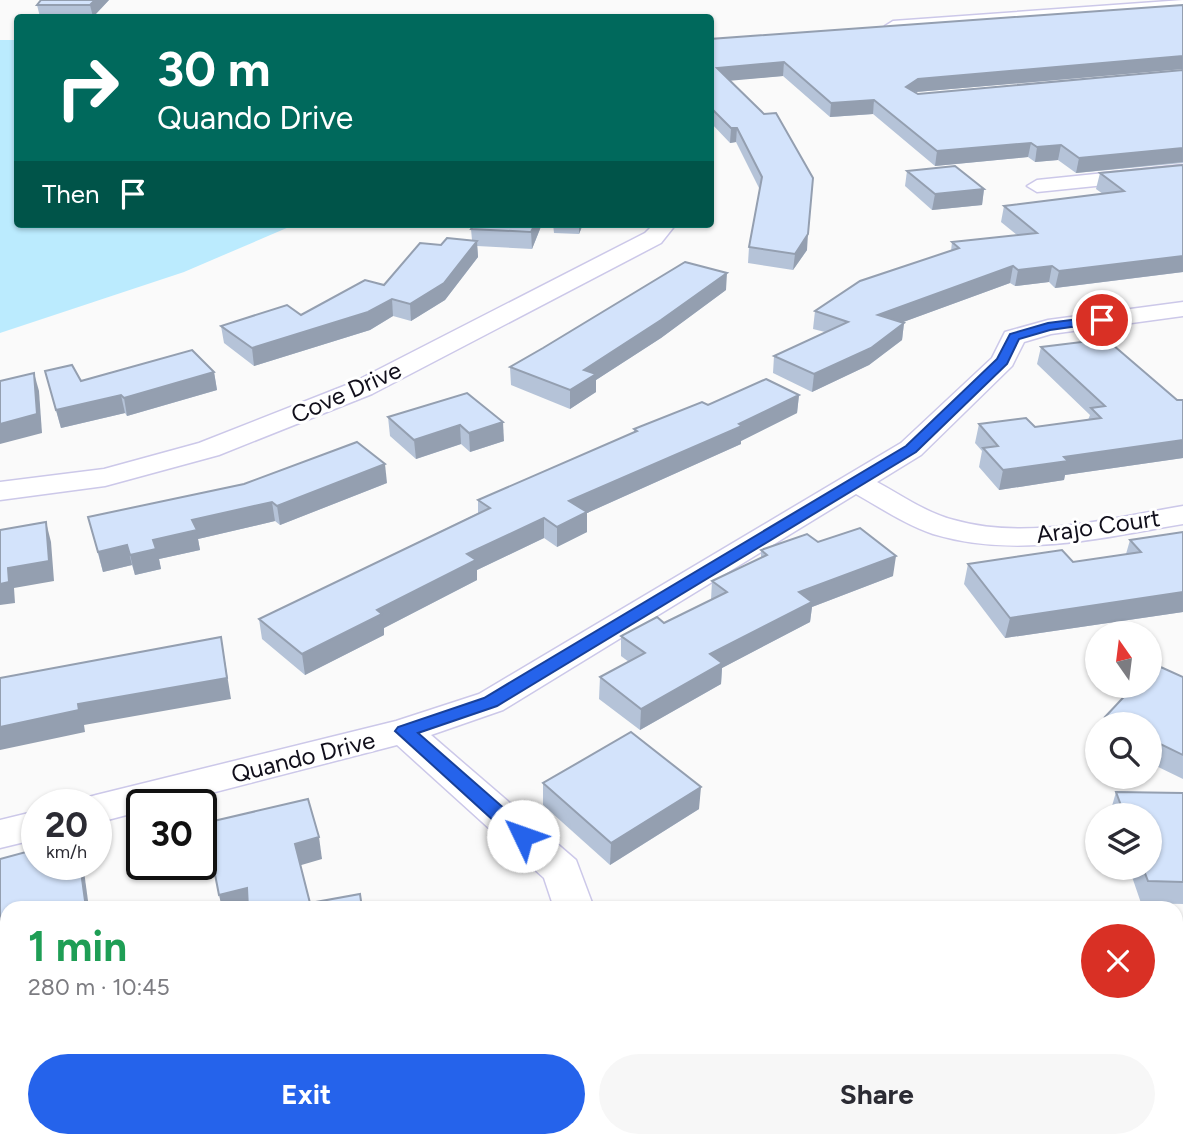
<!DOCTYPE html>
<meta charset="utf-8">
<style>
body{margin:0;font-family:Figtree,sans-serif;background:#f7f7f7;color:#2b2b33;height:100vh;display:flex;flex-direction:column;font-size:26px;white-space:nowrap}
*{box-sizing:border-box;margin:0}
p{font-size:23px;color:#7c7c81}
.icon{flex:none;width:38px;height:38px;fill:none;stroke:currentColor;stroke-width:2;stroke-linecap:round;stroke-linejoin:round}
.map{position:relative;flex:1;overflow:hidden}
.drawer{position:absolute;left:0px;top:901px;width:1183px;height:247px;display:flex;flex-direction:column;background:#fff;border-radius:21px 21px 0 0;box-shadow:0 2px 5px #0004}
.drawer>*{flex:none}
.hud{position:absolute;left:14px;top:14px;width:700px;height:214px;border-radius:7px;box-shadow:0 2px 5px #0004;background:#00695c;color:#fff;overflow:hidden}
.needle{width:46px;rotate:346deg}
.fabs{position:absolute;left:1085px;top:621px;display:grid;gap:14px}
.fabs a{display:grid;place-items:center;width:77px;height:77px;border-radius:50%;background:#fff;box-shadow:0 2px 5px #0004;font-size:35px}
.speed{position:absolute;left:21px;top:789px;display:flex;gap:14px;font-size:35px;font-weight:700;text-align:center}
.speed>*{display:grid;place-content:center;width:91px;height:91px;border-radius:50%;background:#fff;box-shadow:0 2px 5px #0004;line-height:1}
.speed small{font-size:18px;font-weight:400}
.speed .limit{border:4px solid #111;border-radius:10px;background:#fff;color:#111}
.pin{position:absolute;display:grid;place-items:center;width:60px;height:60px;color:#fff;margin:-30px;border:4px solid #fff;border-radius:50%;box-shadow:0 2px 7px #0007}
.me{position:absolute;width:77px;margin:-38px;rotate:312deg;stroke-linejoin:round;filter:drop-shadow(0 0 5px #0008)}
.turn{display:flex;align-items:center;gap:24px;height:147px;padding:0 28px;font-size:32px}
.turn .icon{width:91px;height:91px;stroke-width:2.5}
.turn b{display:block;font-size:49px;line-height:60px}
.then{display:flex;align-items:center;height:66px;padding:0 28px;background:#0003;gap:14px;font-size:26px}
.round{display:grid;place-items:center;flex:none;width:74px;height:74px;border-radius:37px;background:#f7f7f7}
.overview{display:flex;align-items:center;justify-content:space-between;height:119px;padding:0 28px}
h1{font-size:42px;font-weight:700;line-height:52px;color:#1e9e55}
.primary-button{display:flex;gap:14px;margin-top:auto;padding:14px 28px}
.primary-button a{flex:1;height:80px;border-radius:42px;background:#2563eb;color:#fff;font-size:28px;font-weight:700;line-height:80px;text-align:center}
.primary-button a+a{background:#f7f7f7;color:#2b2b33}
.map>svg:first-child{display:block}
</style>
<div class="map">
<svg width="1183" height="1147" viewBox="0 0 1183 1147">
<rect width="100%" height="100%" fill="#fafafa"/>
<path fill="#bbebfe" d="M0,40H17L18,224H296L184,272L0,333Z"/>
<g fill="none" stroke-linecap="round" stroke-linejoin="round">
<g stroke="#ccc8e9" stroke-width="3">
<g id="minor">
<path d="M1183,0V8L893,31L885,26L893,21Z"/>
<path d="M1183,165V177L1037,192L1027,186L1037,180Z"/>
<path d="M654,224H676L661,243L372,394L219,455L105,486L0,500V482L104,469L199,443L354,382L645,233Z"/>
<path d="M1183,302V316L1051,334L1024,342L1012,366L921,455L877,482C901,495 926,513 954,520C1027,541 1110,518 1183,506V524C1100,538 1016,559 933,534C906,525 881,508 856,494L503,710L431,735L576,860L594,908H554L544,878L397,745L165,805H142V811L96,823V805H79L82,799L96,795L396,721L479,694L901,443L992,358L1005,332L1048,320Z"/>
<path d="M37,811V839L0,848V820Z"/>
<path d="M200,1141H266L263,1147H197Z"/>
</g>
</g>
<use href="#minor" fill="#fff" fill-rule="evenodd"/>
</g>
<g fill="#b5c3d8">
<path d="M41,0H109L93,17H40L37,5Z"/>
<path d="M1183,5V69L916,92L918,94L1183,70V163L1076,173L1058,160L1035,162L1028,157L935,166L873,114L830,117L783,76L730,80L807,250L793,270L748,263L749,247L760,190L736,142L730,143L710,122V39Z"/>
<path d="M1183,165V272L1055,288L1049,282L1015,286L1010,283L903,322L904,323L902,340L869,365L812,392L773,373L774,356L825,332L813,329L815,311L951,251L952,242L1017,235L1001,222L1004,206L1103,194L1096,189L1100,173Z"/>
<path d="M907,171L984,189L982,205L932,210L905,186Z"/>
<path d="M542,224L532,249L477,246L478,257L445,300L411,321L393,316L370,330L254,366L224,343L221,326L301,315L384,285L441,245L472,240L471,229Z"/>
<path d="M553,224H583L579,234L554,233Z"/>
<path d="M726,290L661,338L596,380V392L570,409L511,385L510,367Z"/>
<path d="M1041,347L1177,400H1183V458L1065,475L1064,480L999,490L979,467L982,451L975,443L979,424L1035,427L1088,420L1090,415L1037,364Z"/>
<path d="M45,371L81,381L214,372L217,390L127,416L125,413L61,428Z"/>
<path d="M467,393L504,441L470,452L461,444L416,459L390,436L388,417Z"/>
<path d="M799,395L797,413L741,441V444L587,513V532L557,547L544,538L477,570V580L384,628V635L305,675L262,639L259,619L478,513V500L634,433V429L708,405Z"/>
<path d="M387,483L280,525L275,521L198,539L200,550L159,559L161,569L135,575L132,565L103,572L88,517Z"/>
<path d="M1183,532V612L1005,638L964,584L968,564L1073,562L1126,554L1130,540Z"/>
<path d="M818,542L893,576L812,607L810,622L722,668L721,684L640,730L599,699L600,677L629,662L621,656V636L664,623L711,600L712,581L761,558V550Z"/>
<path d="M1183,677V779L1150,763V724H1103L1105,717Z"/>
<path d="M543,783L699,809L610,865L543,805Z"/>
<path d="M1116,792L1183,793V904L1141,903L1129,868H1150V816H1111L1110,813Z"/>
<rect x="1176" y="932" width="7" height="129"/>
<path d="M1153,1141H1176L1183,1147H1156Z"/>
</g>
<g fill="#949fb0">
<path d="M95,0H109L93,17L90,5Z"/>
<path d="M1183,56V69L916,92L906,87L918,79Z"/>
<path d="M784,62L783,76L716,82L717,68Z"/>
<path d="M874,100L873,114L830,117L831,103Z"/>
<path d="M731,128H737L736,142L730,143Z"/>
<path d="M1031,143L1028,157L935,166L937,151Z"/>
<path d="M1061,145L1058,160L1035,162L1037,147Z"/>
<path d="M1183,148V162L1076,173L1079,158Z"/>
<path d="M984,189L982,205L932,210L935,194Z"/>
<path d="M535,224H542L532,249L531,232Z"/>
<path d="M579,224H583L579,234Z"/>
<path d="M808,234L807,250L793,270L795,254Z"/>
<path d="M477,241L478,257L445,300L411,321L410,304Z"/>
<path d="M1183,256V272L1055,288L1059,271Z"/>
<path d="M1013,266L1010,283L876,332L878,315Z"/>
<path d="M1052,266L1049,282L1015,286L1018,270Z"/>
<path d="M727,273L726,290L661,338L596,380V392L570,409V390L584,370Z"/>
<path d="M392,299L393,316L370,330L254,366L252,348Z"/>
<path d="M904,323L902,340L869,365L812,392L814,374Z"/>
<path d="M214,372L217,390L127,416L124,398Z"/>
<path d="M34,373L39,391L42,433L0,444V424Z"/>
<path d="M121,395L125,413L61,428L56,410Z"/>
<path d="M799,395L797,413L741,441V444L587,513V532L557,547V527L569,501L739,424Z"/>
<path d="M503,422L504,441L470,452L469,433Z"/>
<path d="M460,425L461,444L416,459L414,440Z"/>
<path d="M1183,440V458L1065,475L1064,480L999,490L1003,470L1064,457Z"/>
<path d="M385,464L387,483L280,525L277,506Z"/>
<path d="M272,502L275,521L198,539L200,550L159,559L161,569L135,575L130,555L153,540L192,520Z"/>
<path d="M544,518V538L477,570V580L384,628V635L305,675L302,654L467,554Z"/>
<path d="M46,522L51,542L54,581L14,588L15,603L0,605V584L8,568Z"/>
<path d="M127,545L132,565L103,572L98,552Z"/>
<path d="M896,556L893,576L812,607L810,622L722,668L721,684L640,730L641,709L710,654L799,592Z"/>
<path d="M1183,592V612L1005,638L1010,618Z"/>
<path d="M221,637L231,699L84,725L85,732L0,750V727L78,704Z"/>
<path d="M701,787L699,809L610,865L611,843Z"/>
<path d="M319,837L322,859L298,866L295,844Z"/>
<path d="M80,864H83L89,908H86Z"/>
<path d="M247,888L251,908H222L219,895Z"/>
<path d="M7,1072V1096L0,1098V1074Z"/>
</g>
<g fill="#d3e3fb" stroke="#949fb0" stroke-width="2">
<path d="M41,0H95L90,5H37Z"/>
<path d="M1183,5V56L918,79L906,87L918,94L1183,70V148L1079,158L1061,145L1037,147L1031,143L937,151L874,100L831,103L784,62L717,68L764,114L776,113L813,178L808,234L795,254L749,247L762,177L737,128H731L710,107V39Z"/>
<path d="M1183,165V256L1059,271L1052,266L1018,270L1013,266L878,315L904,323L871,348L814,374L774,356L848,322L815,311L860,281L959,248L952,242L1037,233L1004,206L1124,191L1100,173Z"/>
<path d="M955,166L984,189L935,194L907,171Z"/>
<path d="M474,224H535L531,232L471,229Z"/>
<path d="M447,238L477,241L444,283L410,304L392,299L368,312L252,348L221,326L287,305L301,315L365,280L384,285L420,243L441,245Z"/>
<path d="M685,262L727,273L661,320L584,370L596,374L570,390L510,367L543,348Z"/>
<path d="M1106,339L1177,400H1183V440L1064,457L1068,461L1003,470L983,448L998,446L979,424L1026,418L1035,427L1101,418L1091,408L1105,406L1041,347Z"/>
<path d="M192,350L214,372L124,398L121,395L56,410L45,371L72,365L81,381Z"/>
<path d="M34,373L37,414L0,424V381Z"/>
<path d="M766,379L799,395L739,424L742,426L569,501L587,512L557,527L544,518L467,554L476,560L377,610L382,614L302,654L259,619L490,508L478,500L637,431L634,429L702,402L708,405Z"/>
<path d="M467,393L503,422L469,433L460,425L414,440L388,417Z"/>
<path d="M357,442L385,464L277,506L272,502L192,520L197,530L153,540L156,549L130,555L127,545L98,552L88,517L244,484Z"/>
<path d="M46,522L49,561L8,568L9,582L0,584V530Z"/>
<path d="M860,528L896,556L799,592L812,602L710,654L722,663L641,709L600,677L645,653L621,636L657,617L664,623L727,592L712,581L767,555L761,550L807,534L818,542Z"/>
<path d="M1183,532V592L1010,618L968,564L1062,550L1073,562L1141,552L1130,540Z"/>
<path d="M221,637L227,678L78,704L79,710L0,727V678Z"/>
<path d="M1154,664L1183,677V755L1150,739V724H1120L1105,717L1134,686H1150V669Z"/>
<path d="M631,732L701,787L611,843L543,783Z"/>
<path d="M1116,792L1183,793V882L1148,881L1143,868H1150V816H1125Z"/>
<path d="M308,799L319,837L295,844L310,903L360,894L362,908H248L247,888L219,895L205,823Z"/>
<path d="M37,849V864H80L86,908H7V1072L0,1074V973L2,956H0V859Z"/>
<path d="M1176,932H1183V1039H1177L1176,1037Z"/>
<path d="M1183,1088V1147H1179L1175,1141H1176V1090Z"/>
<path d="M533,1141H663L669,1147H525Z"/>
</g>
<path fill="#2563eb" stroke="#184099" stroke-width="2" d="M1102,316L1108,320L1106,322L1050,330L1019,339L1007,364L916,452L497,706L418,733L530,831L533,836L530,841H516L395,731L398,727L484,698L906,446L997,359L1010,334L1048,323Z"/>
<g text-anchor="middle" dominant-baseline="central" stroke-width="6" stroke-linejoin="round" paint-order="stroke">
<g font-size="24" fill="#110f1b" stroke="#fff">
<text transform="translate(346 392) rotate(-24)">Cove Drive</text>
<text transform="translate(1098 526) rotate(-8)">Arajo Court</text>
<text transform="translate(303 757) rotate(-14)">Quando Drive</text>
</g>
</g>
</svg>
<div class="fabs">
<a><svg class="needle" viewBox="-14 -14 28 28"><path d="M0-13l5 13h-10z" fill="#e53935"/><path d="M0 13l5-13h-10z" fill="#7c7c81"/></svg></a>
<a><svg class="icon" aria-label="search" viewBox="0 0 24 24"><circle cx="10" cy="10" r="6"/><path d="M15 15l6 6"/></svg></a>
<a><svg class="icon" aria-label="layers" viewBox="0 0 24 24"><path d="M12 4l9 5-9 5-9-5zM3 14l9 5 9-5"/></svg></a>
</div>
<div class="speed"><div>20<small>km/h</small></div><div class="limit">30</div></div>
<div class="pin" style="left:1102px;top:320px;background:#d93025"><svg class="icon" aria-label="arrive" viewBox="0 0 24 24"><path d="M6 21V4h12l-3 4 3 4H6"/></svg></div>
<svg class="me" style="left:523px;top:836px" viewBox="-20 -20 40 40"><circle r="19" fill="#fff"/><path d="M0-13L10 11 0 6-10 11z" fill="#2563eb"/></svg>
<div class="hud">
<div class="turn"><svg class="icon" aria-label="right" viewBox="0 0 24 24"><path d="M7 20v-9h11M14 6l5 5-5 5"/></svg><div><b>30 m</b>Quando Drive</div></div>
<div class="then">Then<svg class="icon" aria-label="arrive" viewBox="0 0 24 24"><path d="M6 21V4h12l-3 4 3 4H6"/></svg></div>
</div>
<section class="drawer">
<div class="overview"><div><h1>1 min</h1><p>280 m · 10:45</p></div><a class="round" style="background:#d93025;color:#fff"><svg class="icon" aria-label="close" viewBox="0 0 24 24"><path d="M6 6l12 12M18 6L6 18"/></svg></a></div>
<div class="primary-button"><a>Exit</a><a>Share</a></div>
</section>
</div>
